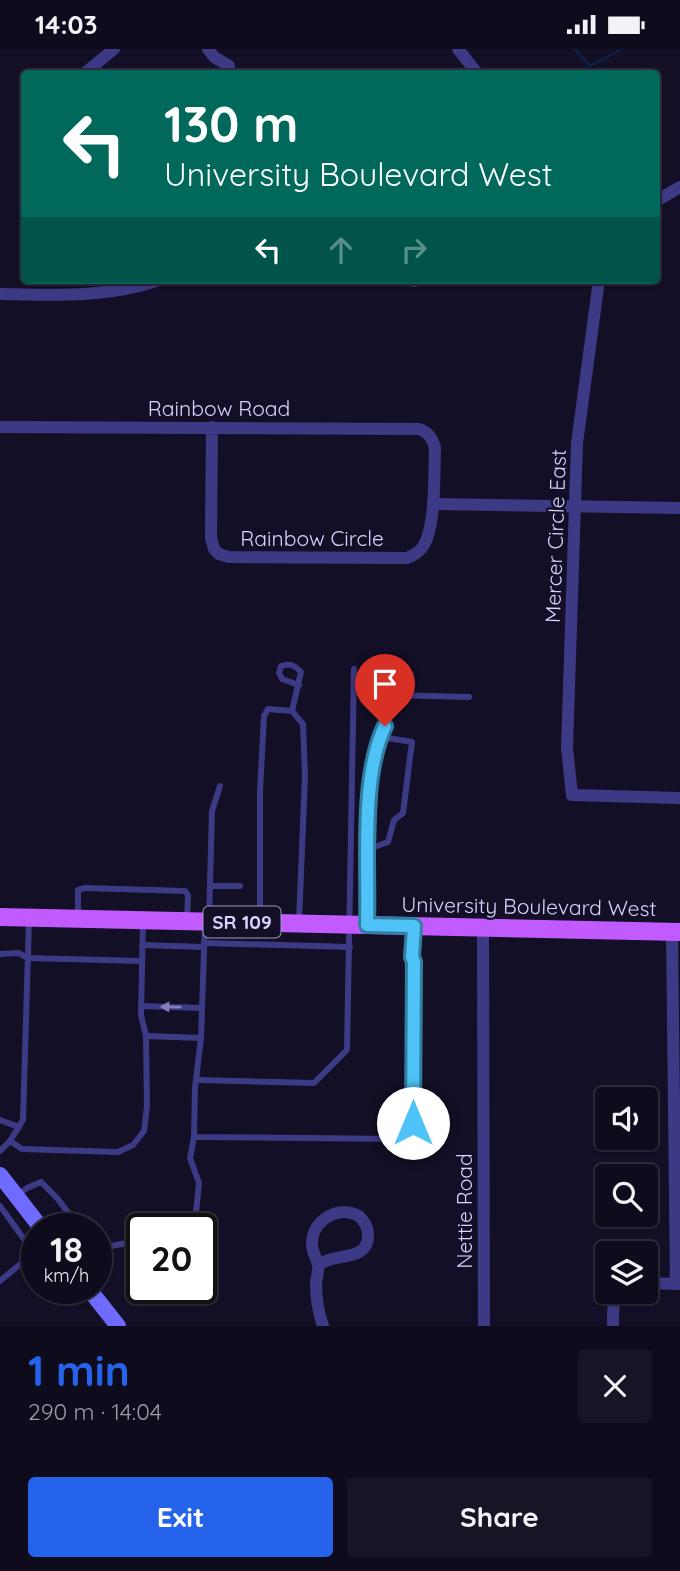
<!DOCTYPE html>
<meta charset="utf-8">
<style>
body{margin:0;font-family:Quicksand,sans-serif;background:#171425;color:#f1f3f6;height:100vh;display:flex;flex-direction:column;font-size:26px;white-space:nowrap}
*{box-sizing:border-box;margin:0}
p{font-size:23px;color:#9b9ba3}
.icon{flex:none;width:38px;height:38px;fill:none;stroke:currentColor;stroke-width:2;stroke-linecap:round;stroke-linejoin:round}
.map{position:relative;height:1277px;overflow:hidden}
.panel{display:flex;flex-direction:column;background:#0e0b1c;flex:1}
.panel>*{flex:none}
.hud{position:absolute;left:21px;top:21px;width:639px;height:214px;border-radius:7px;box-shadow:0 2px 5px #0004,0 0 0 2px #2e2b3b;background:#00695c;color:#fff;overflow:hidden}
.tools{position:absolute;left:595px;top:1038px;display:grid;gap:14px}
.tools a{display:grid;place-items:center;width:63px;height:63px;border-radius:7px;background:#0e0b1c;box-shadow:0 2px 5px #0004,0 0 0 2px #2e2b3b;font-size:35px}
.speed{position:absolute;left:21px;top:1164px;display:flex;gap:14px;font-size:35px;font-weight:700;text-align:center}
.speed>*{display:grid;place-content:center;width:91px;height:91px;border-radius:50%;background:#0e0b1c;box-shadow:0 2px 5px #0004,0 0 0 2px #2e2b3b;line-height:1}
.speed small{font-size:18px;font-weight:400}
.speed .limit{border:4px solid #111;border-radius:10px;background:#fff;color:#111}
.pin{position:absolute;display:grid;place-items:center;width:60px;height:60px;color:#fff;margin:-72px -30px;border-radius:50% 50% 50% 0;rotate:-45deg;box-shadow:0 0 7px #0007}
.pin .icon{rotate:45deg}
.me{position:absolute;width:77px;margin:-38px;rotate:0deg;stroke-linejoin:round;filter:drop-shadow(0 0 5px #0008)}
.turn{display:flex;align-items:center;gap:24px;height:147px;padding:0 28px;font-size:32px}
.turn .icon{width:91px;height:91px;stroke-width:2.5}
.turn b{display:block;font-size:49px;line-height:60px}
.lanes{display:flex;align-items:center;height:66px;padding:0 28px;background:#0003;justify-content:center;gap:35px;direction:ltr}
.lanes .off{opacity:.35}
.round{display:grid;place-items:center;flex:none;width:74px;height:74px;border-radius:7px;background:#171425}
.overview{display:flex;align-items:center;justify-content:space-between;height:119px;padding:0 28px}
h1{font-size:42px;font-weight:700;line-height:52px;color:#2563eb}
.cta{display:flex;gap:14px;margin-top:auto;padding:14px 28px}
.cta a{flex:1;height:80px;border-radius:7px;background:#2563eb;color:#fff;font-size:28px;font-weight:700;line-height:80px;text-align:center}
.cta a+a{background:#171425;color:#f1f3f6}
.status{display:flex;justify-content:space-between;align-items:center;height:49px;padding:0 35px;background:#0e0b1c;direction:ltr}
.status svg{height:19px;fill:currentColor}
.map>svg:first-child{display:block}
</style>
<div class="status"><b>14:03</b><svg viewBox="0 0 49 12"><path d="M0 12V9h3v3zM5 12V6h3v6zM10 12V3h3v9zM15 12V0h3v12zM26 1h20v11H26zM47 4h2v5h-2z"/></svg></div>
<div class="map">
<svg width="680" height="1277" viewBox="0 0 680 1277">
<rect width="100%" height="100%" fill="#130f26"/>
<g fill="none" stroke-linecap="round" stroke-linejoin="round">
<path stroke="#0c2248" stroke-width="2.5" d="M575,0L590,17L622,0"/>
<g stroke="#3d3a85" stroke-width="6">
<path d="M388,664L390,646L469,648"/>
<path d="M369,800L388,793L394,771L403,764L412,693L382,688"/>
<path d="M210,837H240"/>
<path d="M78,869V841L85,839L185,842L188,846L187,870"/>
<path d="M260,870V742L264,667L268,660L292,662"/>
<path d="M209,871L212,762L220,737"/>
<path d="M299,872L305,727L303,675L292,662L301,623C294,616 290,614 281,617L279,624L282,630L299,636"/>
<path d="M205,874L201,989L195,1039L194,1088L402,1090L411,1083L413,1074V881"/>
<path d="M204,894L350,898"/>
<path d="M142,896L204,898"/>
<path d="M0,905L19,904L27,909L142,912"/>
<path d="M141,957L202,959"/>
<path d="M146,987L201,989"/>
<path d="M198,1031L314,1034L347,1001L354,620"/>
<path d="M0,1071L19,1078"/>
<path d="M10,1092L22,1100L118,1103L133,1096L144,1082L147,1057L146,987L141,966L143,872"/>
<path d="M0,1102L10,1092L23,1071L29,871"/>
<path d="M18,1146L27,1139L41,1133L57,1149L81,1180"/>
<path d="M0,1157L34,1204"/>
<path d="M177,1180L195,1173L199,1134L190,1109L194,1088"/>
<path d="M96,1200L142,1191"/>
<path d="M0,1232L35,1203"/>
</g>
<g stroke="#3d3a85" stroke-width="12">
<path d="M208,0L214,8L229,17"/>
<path d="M458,0L477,24"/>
<path d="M85,24L114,0"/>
<path d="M656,152L680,138"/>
<path d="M410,231L414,232"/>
<path d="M599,231L577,394L567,699L572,746L680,749"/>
<path d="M0,245C54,246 107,249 159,231"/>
<path d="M0,378L419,380C428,383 433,390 435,399C434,424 436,474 424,496C420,503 414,506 407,509L229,508L219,505L214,500L211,489L212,378"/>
<path d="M433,455L680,459"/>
<path d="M367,876L373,719L388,664"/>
<path d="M483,879L484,1277"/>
<path d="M672,883L676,1235"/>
<path d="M318,1217C331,1203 368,1214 368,1187C368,1178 365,1173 359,1167C338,1156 312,1171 312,1195C312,1204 317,1209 318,1216C319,1221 317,1228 316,1233C316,1248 318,1263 323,1277"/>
<path d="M646,1234L680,1235"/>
<path d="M613,1277C613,1264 612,1253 620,1242"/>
</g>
<g stroke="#6f6bff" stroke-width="16">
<path d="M0,1126L42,1180"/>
<path d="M88,1239L118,1277"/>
</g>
<path stroke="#c25bff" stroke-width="18" d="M0,868L680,883"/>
</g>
<defs><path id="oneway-solid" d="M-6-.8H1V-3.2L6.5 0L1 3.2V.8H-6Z" transform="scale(1.75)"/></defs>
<use fill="#837fbc" href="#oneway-solid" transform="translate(171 958) rotate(-179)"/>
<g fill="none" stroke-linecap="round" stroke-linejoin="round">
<g stroke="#337fa1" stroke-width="18">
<path id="route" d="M385,677C360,729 369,818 367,876L414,877L412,908L414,913L413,1074"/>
</g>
<use href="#route" stroke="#4fc3f7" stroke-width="12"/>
</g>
<g text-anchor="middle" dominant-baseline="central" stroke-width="5" stroke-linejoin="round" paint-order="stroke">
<rect fill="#130f26" stroke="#9e99be" stroke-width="2" x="203.5" y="857.5" width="77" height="31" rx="5"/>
<g font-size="19" font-weight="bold" fill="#d9d4ff">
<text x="242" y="873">SR 109</text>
</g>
<g font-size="21" fill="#d9d4ff" stroke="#130f26">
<text x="219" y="359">Rainbow Road</text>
<text transform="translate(555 487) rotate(-88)">Mercer Circle East</text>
<text x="312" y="489">Rainbow Circle</text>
<text transform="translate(529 857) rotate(1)">University Boulevard West</text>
<text transform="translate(464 1162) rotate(-90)">Nettie Road</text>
</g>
</g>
</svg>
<div class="tools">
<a><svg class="icon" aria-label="sound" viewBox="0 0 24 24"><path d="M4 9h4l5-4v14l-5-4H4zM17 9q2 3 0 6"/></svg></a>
<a><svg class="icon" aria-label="search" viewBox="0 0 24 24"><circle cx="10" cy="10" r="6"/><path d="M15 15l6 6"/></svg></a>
<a><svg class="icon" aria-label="layers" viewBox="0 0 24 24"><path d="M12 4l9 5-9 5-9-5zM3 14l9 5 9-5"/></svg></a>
</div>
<div class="speed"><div>18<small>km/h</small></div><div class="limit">20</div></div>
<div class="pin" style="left:385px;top:677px;background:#d93025"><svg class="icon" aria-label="arrive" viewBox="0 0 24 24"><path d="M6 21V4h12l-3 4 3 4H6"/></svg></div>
<svg class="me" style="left:413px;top:1074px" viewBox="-20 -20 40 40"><circle r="19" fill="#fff"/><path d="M0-13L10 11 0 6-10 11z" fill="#4fc3f7"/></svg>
<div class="hud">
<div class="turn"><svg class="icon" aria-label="left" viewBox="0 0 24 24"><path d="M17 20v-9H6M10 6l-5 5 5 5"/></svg><div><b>130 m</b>University Boulevard West</div></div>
<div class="lanes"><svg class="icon" aria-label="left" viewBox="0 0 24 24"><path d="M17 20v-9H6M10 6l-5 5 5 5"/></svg><svg class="icon off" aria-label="ahead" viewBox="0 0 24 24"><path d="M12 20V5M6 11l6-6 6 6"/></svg><svg class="icon off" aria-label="right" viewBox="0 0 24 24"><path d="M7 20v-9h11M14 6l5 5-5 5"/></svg></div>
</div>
</div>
<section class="panel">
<div class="overview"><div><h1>1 min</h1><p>290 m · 14:04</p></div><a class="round"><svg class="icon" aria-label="close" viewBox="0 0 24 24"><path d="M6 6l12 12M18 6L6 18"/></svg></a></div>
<div class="cta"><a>Exit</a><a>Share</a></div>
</section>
